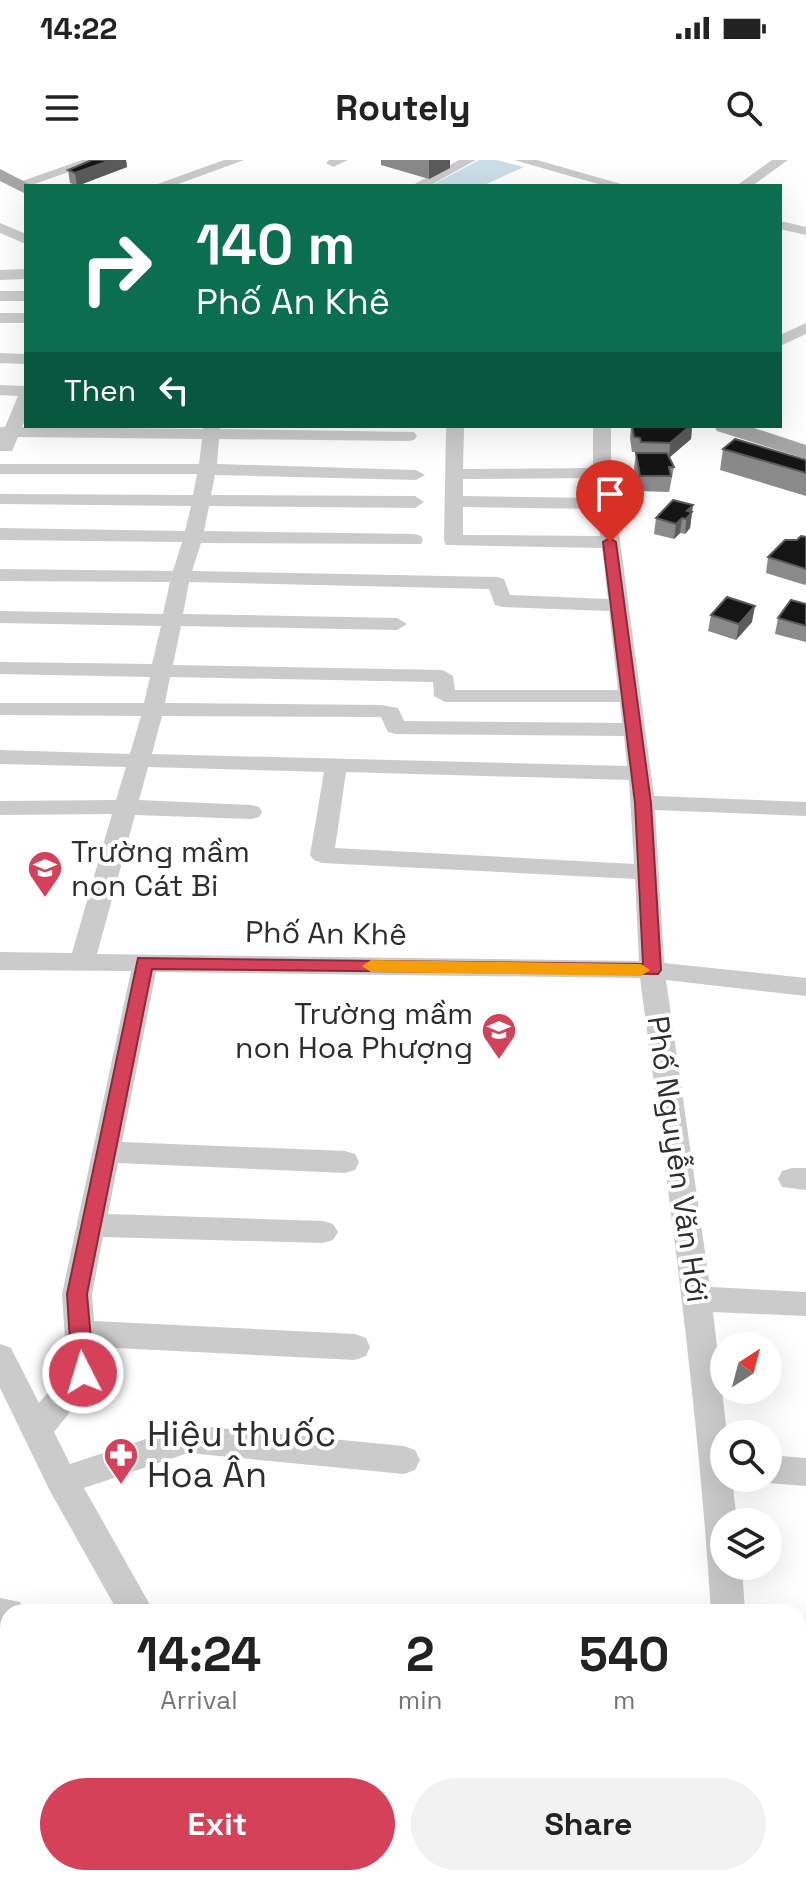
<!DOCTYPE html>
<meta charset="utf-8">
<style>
body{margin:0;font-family:"Space Grotesk",sans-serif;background:#f2f2f2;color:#222;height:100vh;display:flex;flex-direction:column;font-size:30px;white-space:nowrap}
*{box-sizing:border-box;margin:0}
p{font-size:26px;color:#767676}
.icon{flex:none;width:44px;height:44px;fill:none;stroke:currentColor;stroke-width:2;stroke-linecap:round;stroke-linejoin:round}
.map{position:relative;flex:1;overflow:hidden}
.details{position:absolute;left:0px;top:1444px;width:806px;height:282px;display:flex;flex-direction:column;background:#fff;border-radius:24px 24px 0 0;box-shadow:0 8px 32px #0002}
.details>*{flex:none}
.hud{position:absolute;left:24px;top:24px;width:758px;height:244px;border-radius:0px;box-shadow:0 8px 32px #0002;background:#0b6e4f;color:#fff;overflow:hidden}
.needle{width:52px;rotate:36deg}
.controls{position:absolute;left:710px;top:1172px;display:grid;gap:16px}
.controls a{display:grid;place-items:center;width:72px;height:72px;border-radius:50%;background:#fff;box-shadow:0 8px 32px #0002;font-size:40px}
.pin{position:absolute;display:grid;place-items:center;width:68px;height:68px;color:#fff;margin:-82px -34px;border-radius:50% 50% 50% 0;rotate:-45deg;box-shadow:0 0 8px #0007}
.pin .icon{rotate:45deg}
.me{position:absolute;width:88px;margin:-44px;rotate:355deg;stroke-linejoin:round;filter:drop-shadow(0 0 6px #0008)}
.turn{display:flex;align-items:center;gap:28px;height:168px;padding:0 40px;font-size:36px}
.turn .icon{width:104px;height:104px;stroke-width:2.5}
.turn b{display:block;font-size:56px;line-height:68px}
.then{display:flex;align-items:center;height:76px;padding:0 40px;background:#0003;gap:16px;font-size:30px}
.eta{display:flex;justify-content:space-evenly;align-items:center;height:136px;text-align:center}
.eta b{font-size:48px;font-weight:700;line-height:56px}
.button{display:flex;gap:16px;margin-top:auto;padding:16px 40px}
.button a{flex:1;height:92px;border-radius:48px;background:#d44159;color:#fff;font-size:32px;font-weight:700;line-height:92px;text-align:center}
.button a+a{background:#f2f2f2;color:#222}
.status{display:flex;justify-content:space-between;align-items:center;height:56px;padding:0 40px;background:#fff;direction:ltr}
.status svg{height:22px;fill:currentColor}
header{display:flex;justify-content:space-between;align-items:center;height:104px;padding:0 40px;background:#fff;font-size:36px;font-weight:700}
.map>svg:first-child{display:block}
</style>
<div class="status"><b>14:22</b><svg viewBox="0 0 49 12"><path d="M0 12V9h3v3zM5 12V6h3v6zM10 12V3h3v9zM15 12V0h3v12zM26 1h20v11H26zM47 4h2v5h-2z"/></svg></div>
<header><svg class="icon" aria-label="menu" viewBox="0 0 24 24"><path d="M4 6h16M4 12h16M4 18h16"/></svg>Routely<svg class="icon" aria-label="search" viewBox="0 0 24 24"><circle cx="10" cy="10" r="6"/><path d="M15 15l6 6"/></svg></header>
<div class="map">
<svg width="806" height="1725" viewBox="0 0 806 1725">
<rect width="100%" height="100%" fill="#fff"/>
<path fill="#cbdfe8" d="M479,0H496L524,7L482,26H430Z"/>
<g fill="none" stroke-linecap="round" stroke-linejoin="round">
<g fill="#cbcbcb" fill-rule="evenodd">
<path d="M82,0H103L23,28L11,25Z"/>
<path d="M224,0H244L173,26H152Z"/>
<path d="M329,0H348L333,7L326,3Z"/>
<path d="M459,0H476L429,26H411Z"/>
<path d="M514,0H537L628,26H605Z"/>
<path d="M772,0H788L752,26H736Z"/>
<path d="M780,61L806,67V75L780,69Z"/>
<path d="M0,63L26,74V84L0,73Z"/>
<path d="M26,109V119L0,120V110Z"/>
<rect x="0" y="131" width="26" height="10"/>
<rect x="0" y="153" width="26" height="10"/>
<path d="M806,163V174L780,186V175Z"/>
<path d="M0,193L26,194V204L0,203Z"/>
<path d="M0,225L26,226V258L22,267L203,269V266H221L220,269L414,272L417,276L414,280L408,281L219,279L217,304L416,310L425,315L416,320L215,315L211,335L415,336L424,342L415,348L209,346L204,371L414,374L421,376L423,380L421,384L201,383L192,411L497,417L504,419L510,435L608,439L602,388L446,385L444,381L446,269L448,266H462L464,269L463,309L593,308V266H611V313L654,636L806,642V656L655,650L664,803L806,818V836L666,820L710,1127L806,1132V1156L713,1152L727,1274H724V1318H732L737,1362H724V1406H742L745,1452H711C698,1241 668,1029 640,818L156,812L122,982L345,991L355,994L359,1002L355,1010L345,1013L118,1003L108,1054L323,1061L333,1064L338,1072L333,1080L323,1083L103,1077L92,1134L94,1161L355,1174L366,1178L370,1187L366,1196L355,1200L96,1187L99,1213L94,1222L54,1272L70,1304L188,1265L404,1286L415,1290L420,1300L415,1310L404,1314L188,1293L84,1328L154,1452H118L50,1331L0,1228V1184L11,1188L39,1243L67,1210L62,1134L131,811L0,810V792L72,793L112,654L0,655V641L116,640L126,607L0,604V590L130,594L141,556L0,555V543H144L150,517L0,514V502L152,504L161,466L0,463V451L163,454L170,422L0,421V409L173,411L182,382L0,380V368L185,371L191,346L0,344V334L193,335L197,314H0V304H199L202,279L18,277L12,291H0V267H5L18,236L0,235ZM594,318L596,338L463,336V319ZM463,347L597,349L600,376L463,375ZM189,422L489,429L495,445L502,447L609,451L618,530H455L453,516L443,510L173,505L181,466L397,470L407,464L397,458L183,454ZM170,517L433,522L434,536L445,542H620L622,563L404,561L398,548L381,545L165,543ZM162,556L381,557L388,572L396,574L624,576L627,606L152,594ZM148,607L324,612L310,695L314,700L322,703L635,719L639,801L97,794L135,655L251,659L259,657L262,652L259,647L251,645L139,640ZM346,612L629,620L634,704L335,688Z"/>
<path d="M792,1008H806V1030L782,1027L778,1019L782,1011Z"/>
<path d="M768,1295L806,1298V1326L768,1323L756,1319L768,1318Z"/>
<path d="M0,1438L20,1442L24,1452H8V1470H0Z"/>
<rect x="0" y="1570" width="8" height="36"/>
<path d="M243,1718H282L285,1725H246Z"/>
<path d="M426,1718H464L462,1725H424Z"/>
<rect x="731" y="1718" width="38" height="7"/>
</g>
<g fill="#a6a6a6" fill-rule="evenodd">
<path d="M0,9L33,26H26V34L0,21Z"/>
<path d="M714,266H748L806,285V299L717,271Z"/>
</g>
</g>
<g fill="#8a8a8a">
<path d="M92,0H126L127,7L77,26L70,23L68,10Z"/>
<path d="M381,0H450V8L429,19L381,5Z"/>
<path d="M631,266H692L691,279L669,297L674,307L669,332L638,331L634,308L636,293L639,292H632L630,278Z"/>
<path d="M723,289L806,300V336L720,310Z"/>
<path d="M692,352L690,368L685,374L680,373L674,379L654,374L656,358Z"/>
<path d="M806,377V423L805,425L766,413L768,397L797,380Z"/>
<path d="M806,444V482L775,474L778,458Z"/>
<path d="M711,455L752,462L736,480L708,471Z"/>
</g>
<g fill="#5b5b5b">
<path d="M111,0H126L127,7L77,26L75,13Z"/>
<path d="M429,0H450V8L429,19Z"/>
<path d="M690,266H692L691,279L669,298L670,283Z"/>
<path d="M693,345L690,368L685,374L687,351Z"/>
<path d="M682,358L680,373L674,379L676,364Z"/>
<path d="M755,446L752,462L736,480L739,464Z"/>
</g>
<g fill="#151515" stroke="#5b5b5b" stroke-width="2">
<path d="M92,0H111L75,13L68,10Z"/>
<path d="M632,266H690L670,283L641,282L640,278L634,277Z"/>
<path d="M735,279L806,300V313L723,289Z"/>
<path d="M636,293H667L674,307H669L671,316H640Z"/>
<path d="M673,340L693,345L687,351L692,352L686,359L682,358L676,364L656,358Z"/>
<path d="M801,376L806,377V409L768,397L785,380H797Z"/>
<path d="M727,437L755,446L739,464L711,455Z"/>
<path d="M791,440L806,444V466L778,458Z"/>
</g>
<path fill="#d44159" stroke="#8a2a3a" stroke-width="2" d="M610,378L616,382L651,643L661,810L658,814L152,809L87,1134L94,1213L91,1219L83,1222L75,1219L72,1213L67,1134L138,798L643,804L635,643L603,382Z"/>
<path fill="#f59e0b" d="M371,800L641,804L650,810L641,816L371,812L362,806Z"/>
<defs>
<g id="school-pin" transform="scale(1.8)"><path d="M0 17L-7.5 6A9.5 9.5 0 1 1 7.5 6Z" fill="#d44159" stroke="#fff"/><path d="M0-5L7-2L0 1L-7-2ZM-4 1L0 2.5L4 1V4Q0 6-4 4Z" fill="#fff"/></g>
<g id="pharmacy-pin" transform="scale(1.8)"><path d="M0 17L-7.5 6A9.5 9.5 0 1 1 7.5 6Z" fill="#d44159" stroke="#fff"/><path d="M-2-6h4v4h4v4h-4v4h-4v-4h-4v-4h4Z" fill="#fff"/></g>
</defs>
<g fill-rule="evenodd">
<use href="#school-pin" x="45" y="708"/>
<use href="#school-pin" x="499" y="870"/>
<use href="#pharmacy-pin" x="121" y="1295"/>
</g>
<g text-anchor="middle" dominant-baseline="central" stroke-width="8" stroke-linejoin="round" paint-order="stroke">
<g font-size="30" fill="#2e2e2e" stroke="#fff" text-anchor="start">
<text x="71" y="691">Trường mầm<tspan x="71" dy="34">non Cát Bi</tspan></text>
<text x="473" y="853" text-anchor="end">Trường mầm<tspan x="473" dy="34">non Hoa Phượng</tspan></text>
</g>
<g font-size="30" fill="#2e2e2e" stroke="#fff">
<text transform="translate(326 773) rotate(1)">Phố An Khê</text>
<text transform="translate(678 999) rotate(82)">Phố Nguyễn Văn Hới</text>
</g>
<g font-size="36" fill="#2e2e2e" stroke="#fff" text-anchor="start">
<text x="147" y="1274">Hiệu thuốc<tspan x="147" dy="41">Hoa Ân</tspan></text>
</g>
</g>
</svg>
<div class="controls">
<a><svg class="needle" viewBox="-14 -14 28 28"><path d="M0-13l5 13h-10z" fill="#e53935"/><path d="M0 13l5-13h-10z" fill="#767676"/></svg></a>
<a><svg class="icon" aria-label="search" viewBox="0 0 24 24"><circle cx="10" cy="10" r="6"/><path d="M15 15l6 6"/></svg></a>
<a><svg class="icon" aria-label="layers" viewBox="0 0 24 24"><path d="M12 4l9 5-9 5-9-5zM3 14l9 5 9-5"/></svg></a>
</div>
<div class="pin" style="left:610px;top:382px;background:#d93025"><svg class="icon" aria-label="arrive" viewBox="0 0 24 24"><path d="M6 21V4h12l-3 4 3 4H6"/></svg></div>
<svg class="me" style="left:83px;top:1213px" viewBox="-20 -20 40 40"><circle r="17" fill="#d44159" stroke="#fff" stroke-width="3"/><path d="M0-11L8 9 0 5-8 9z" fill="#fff"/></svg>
<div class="hud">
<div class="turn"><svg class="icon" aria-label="right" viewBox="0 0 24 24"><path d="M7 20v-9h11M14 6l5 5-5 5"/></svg><div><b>140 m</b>Phố An Khê</div></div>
<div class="then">Then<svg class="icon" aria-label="left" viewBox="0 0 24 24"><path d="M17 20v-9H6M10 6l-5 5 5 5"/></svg></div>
</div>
<section class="details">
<div class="eta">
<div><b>14:24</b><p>Arrival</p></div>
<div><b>2</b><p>min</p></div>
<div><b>540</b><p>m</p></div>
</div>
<div class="button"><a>Exit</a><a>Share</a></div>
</section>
</div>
